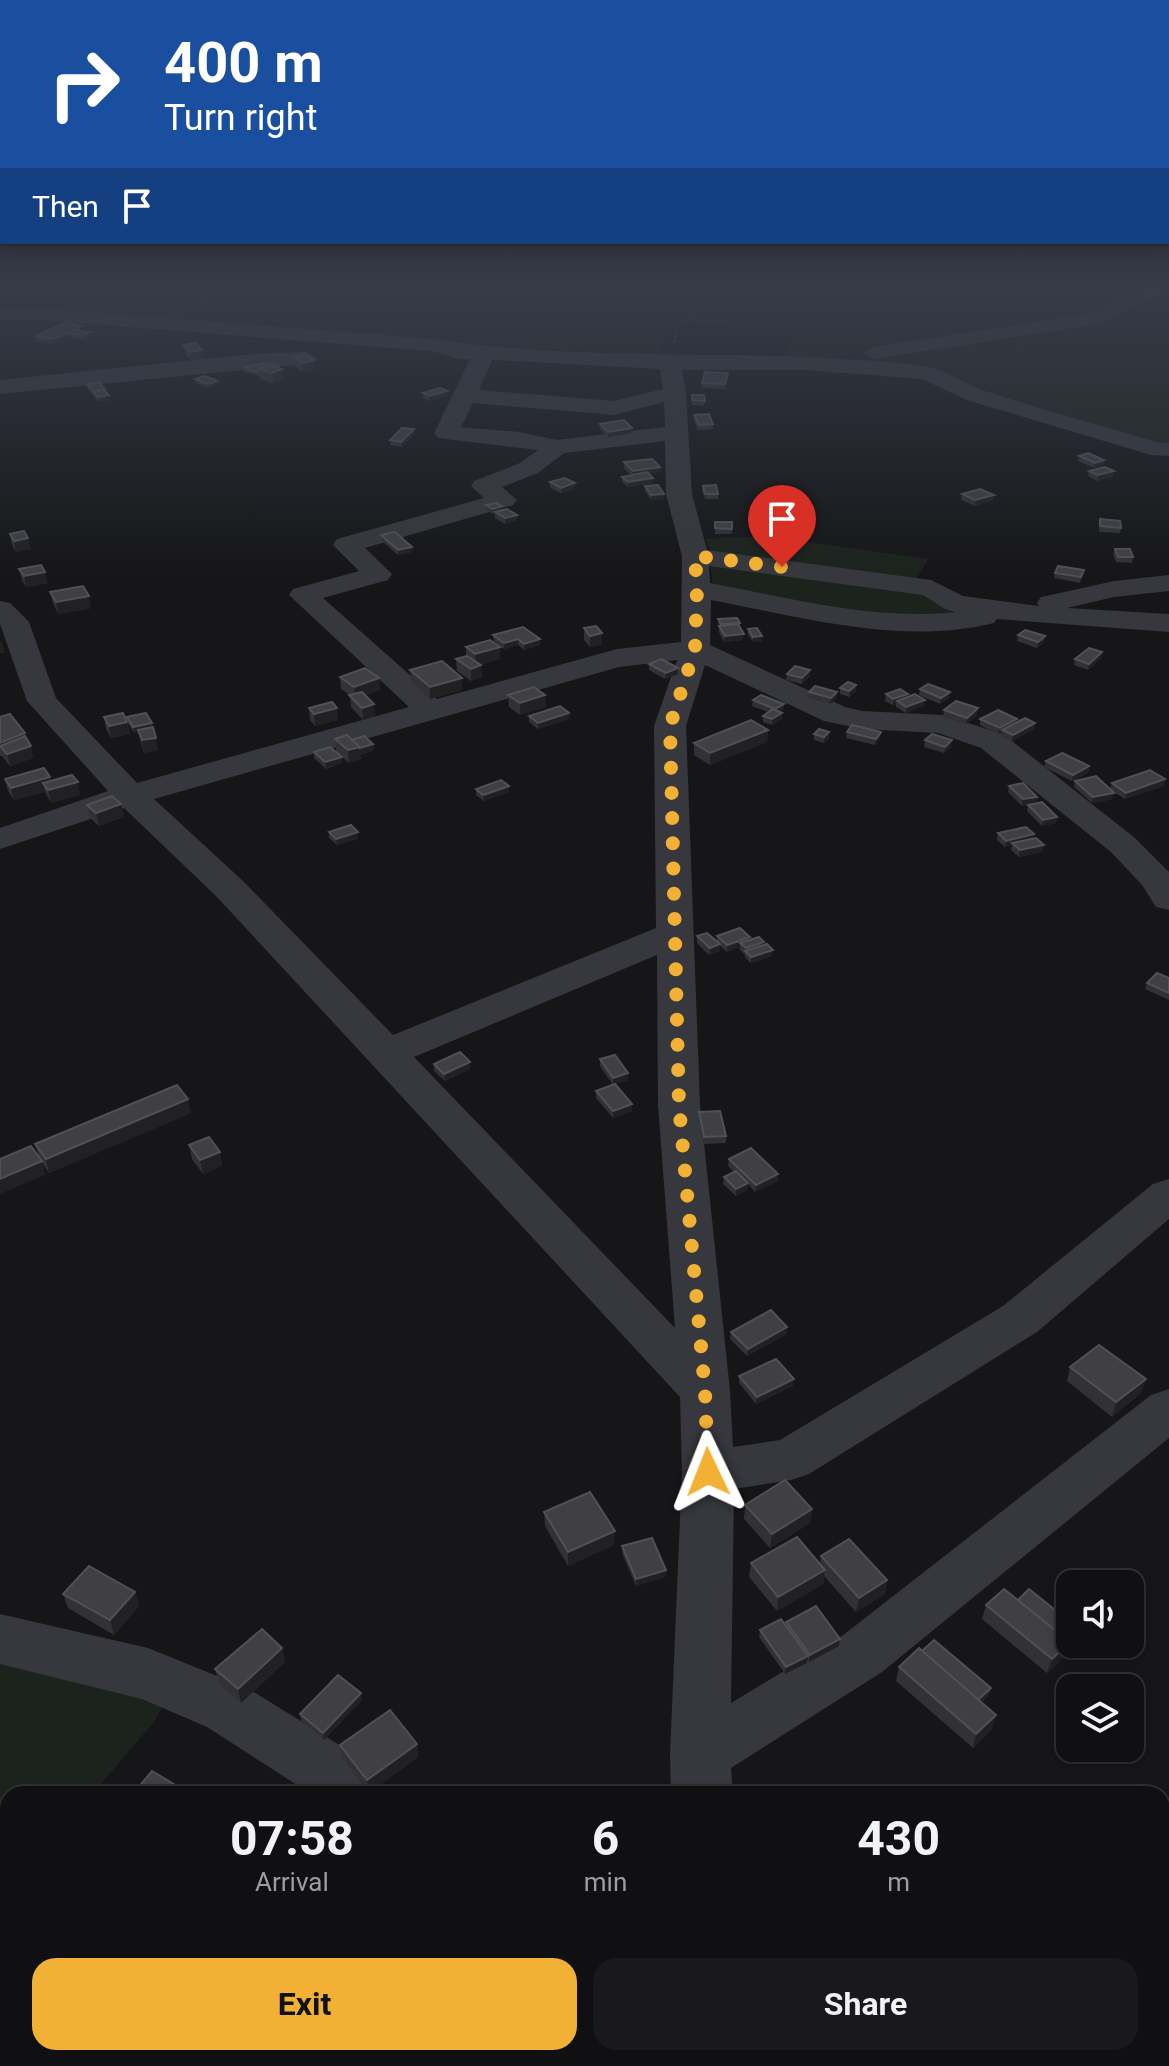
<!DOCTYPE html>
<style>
body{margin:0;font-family:Roboto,sans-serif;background:#19191b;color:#f1f3f6;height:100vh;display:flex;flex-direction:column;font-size:30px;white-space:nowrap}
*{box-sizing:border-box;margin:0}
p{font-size:26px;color:#9c9d9f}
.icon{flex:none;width:44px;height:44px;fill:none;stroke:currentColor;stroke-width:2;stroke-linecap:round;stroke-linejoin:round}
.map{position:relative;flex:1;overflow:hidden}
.sheet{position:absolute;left:0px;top:1786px;width:1170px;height:280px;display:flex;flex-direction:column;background:#101012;border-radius:24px 24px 0 0;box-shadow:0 4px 12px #0003,0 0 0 2px #303032}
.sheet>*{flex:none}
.hud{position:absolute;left:0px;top:0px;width:1170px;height:244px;box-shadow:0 4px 12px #0003,0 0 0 2px #303032;background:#1a4fa0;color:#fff;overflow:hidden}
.fabs{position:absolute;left:1056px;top:1570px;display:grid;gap:16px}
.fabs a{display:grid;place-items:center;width:88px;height:88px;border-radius:16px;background:#101012;box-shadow:0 4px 12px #0003,0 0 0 2px #303032;font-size:40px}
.pin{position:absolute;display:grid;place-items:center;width:68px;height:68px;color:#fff;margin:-82px -34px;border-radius:50% 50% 50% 0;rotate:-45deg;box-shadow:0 0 8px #0007}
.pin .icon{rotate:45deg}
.me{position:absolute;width:88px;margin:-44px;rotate:358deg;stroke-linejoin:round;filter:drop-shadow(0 0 6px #0008)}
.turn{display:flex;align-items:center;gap:28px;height:168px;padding:0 32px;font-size:36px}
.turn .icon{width:104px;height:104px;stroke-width:2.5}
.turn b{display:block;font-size:56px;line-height:68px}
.then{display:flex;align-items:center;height:76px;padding:0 32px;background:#0003;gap:16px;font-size:30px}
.eta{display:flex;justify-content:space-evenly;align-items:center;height:136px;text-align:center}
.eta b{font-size:48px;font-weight:700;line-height:56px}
.cta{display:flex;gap:16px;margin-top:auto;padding:16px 32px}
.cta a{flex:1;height:92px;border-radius:24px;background:#f2b134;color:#111;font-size:32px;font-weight:700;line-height:92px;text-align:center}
.cta a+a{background:#19191b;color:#f1f3f6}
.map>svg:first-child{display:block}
</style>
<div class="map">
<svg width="1169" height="2066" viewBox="0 0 1169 2066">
<rect width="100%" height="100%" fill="#161618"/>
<g fill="#1c231d">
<path d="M108,285H1133L1134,290L1123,303L1086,316L828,357L785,359L792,330L669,322L659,355L463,345L46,313Z"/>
<path d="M1169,296V446L1157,447L962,384L831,363L1113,319Z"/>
<path d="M765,536L928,559L916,580L713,555L705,539Z"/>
<path d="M710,560L923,589L988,612L874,616L713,589Z"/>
<path d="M0,1652L171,1692L153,1723L92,1794H8V1893L0,1902Z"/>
<path d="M497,2058H684V2066H493Z"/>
</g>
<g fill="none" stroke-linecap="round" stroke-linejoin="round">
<g stroke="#3d3f44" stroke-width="3" stroke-dasharray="2 3" stroke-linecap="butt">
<path d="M189,285L202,293L204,302L213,308"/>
<path d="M77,297L105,285"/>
<path d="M674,343L678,326L693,317"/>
</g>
<g fill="#37383d" fill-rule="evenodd">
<path d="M1150,285H1169V291L1098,324L874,359L863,353L874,347L1094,313Z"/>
<path d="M0,308H39L433,339C595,364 761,346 924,366C945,369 965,384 985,391C1043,410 1102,426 1160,443L1169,442V456L1151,455L967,400L922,379L806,370H682L686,393L692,494L707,550L931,580L963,596L1039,606L1037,603L1041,597L1051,595L1114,581L1169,575V591L1114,597L1067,608L1169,614V632L997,619L994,623C902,646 801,617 711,600L710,645L845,707L862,711L942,715L1003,734L1135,838L1169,872V910L1156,907L1142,885L1111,852L981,748L938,733L862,729L824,721L705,665L686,726L700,1105L730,1391L733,1447L780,1440L1003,1306L1153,1184L1169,1179V1219L1037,1332L809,1474L791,1480L734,1489L731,1703L842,1636L1151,1395L1169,1389V1438L882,1672L731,1768L733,1794H671L670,1754L682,1472L680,1397L217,897L124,808L0,849V828L108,791L27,701L0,624V601L10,603L29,622L56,698L137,783L409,707L289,595L293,589L359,571L333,545L337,539L484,498L471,486L474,481L520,463L538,450L438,438L434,433L470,359H458L433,351L39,320H0ZM492,360L660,369L663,389L614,401L479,390ZM664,402L665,427L557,440L519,432L461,427L473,403L614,415ZM665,441L666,494L682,556L681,642L617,649L437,699L323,598L388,580L392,574L365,548L513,505L517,500L502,487L538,473L564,453ZM709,566L923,595L945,609L956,612C874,621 790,598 710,583ZM677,660L654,726L656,928L393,1035L243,881L154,799L619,667ZM657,955L658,1105L675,1328L414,1057Z"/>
<path d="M306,352L317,358L314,363L0,394V380L263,353Z"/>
<path d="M0,1614L148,1648L249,1689L357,1756L374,1773L383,1794H311L207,1727L142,1699L0,1664Z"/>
<path d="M660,2058H739L742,2066H663Z"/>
</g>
</g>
<g fill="#323236">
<path d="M82,331L90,332L91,337L85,340L69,337L53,344L36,341V336Z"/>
<path d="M184,345L202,350L203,359L191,361L185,354Z"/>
<path d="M294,357L314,360L315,370L303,372L295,367Z"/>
<path d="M279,367L283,379L273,383L260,379V376L244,372L243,368Z"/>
<path d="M728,373L725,389L702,388V383Z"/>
<path d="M195,379L218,385L208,388L196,383Z"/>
<path d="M87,384L105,389L110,400L98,402L88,389Z"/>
<path d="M423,393L447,396L429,401L423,398Z"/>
<path d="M692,395L705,401L704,406L692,405Z"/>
<path d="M694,415L713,424V429L698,430L694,420Z"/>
<path d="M600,424L632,428V433L608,437L600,429Z"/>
<path d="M414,429V434L402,447L390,445V440Z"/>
<path d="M1079,456L1104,460L1103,465L1094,468L1078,461Z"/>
<path d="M624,462L660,472L648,474L653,483L628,487L622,482V477L631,475L624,468Z"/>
<path d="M1089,471L1113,477L1097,481L1088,476Z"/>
<path d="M550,482L575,483V489L561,493L550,488Z"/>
<path d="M645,486L664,494V499L651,500L645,491Z"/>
<path d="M703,486L718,494V499H705L702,491Z"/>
<path d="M962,494L994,495L993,500L975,506L961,500Z"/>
<path d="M486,505L517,515V520L505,524L495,518V514H493L487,510Z"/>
<path d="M1100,519L1121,528L1120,533L1099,532Z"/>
<rect x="715" y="522" width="17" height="12"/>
<path d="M10,534L31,549L16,552L12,545Z"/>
<path d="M381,535L412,552L398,555L382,541Z"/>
<path d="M1115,549L1133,557L1132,563L1116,562L1113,554Z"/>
<path d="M19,569L48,583L26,587L22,580Z"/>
<path d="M1084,570L1080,583L1054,578L1055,573Z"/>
<path d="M50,592L91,608L58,614L53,603Z"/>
<path d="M718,619L740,623V627L743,640L724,642L719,632Z"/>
<path d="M523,627L540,645L524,650L518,645L504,649L494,641L493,635Z"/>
<path d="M584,628L602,633V645L590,647L584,640Z"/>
<path d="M748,629L762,636V642H753L748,635Z"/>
<path d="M1018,635L1045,636L1044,642L1037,648L1017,641Z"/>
<path d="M466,647H500V659L480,664L482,677L471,681L457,671L456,659L466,656Z"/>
<path d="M1102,652L1101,658L1088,670L1074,665L1075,659Z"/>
<path d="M649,664L678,674L665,679L649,670Z"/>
<path d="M410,670L462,678V690L430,699L411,682Z"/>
<path d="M787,674L810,676L802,684L786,680Z"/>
<path d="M340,677L379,678L380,690L366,695L375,716L363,720L351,707L350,695L341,689Z"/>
<path d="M856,685V691L849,697L840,694V688Z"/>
<path d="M920,689L949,698L940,704L919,695Z"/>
<path d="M809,692H837L836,699L830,704L808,698Z"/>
<path d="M886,694L907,697L924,706L906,713L896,707V704L893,705L885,701Z"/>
<path d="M508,695H545L546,707L520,715L509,707Z"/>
<path d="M753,700L784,704L783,710L780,712L782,713V719L772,725L763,722V716L768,712L752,706Z"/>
<path d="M309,708L338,720L315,726L310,720Z"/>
<path d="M944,710L977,715L966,724L943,717Z"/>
<path d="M529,716L569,719L538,729L529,722Z"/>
<path d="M0,717L25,733L33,758L10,766L2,756H0Z"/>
<path d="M104,717L127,722L130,734L111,738L106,729Z"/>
<path d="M127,717L153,728L158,750L144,753L138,732L134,733L128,723Z"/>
<path d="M980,719L1016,723H1035L1034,729L1012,741L1001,737L1002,732L998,734L980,725Z"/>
<path d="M768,730L767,742L710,765L694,755V743Z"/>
<path d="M829,732V738L824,743L814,740V734Z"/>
<path d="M847,732H881L880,738L875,745L846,738Z"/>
<path d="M335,739L352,740L373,744L374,750L361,755V759L349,763L336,751Z"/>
<path d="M925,740L951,747L944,753L924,747Z"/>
<path d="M314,752L342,763L326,769L314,758Z"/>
<path d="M1046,761L1089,766L1088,773L1072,781L1044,767Z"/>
<path d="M5,779L51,780L80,795L51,803L45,792L14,800L8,791Z"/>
<path d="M1165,779L1164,786L1125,799L1112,791L1113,799L1092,803L1074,787L1075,781L1110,789L1112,783Z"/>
<path d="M509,786V792L484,801L476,795V789Z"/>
<path d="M1009,786L1037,797L1036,803L1022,806L1008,792Z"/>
<path d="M87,805L124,817L99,826L90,818Z"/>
<path d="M1028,805L1057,817L1056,823L1042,826L1027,811Z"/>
<path d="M329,832L358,839L337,845L329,838Z"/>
<path d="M998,833L1034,834L1033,839L1044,845L1042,852L1019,857L1011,850L1012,845L1005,847L997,840Z"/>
<path d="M697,936L717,941V936L750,940L764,945L772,956L751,963L745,957V955L740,950V947L727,952L720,946V951L709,955L697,943Z"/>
<path d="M1169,978V1000L1145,989L1147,983Z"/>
<path d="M600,1059L628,1073V1080L615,1084L632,1111L613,1118L596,1098V1091L613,1085L600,1066Z"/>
<path d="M470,1062V1069L445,1081L434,1071V1064Z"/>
<path d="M699,1112L726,1136V1143L704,1144L698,1119Z"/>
<path d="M191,1113L49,1173L42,1163L45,1175L35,1144Z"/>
<path d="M189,1145L220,1152L222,1166L203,1174L192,1159Z"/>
<path d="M729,1159L778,1174V1181L755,1192L748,1184L747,1190L736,1196L723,1184L724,1177L734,1172L728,1166Z"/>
<path d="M731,1332L787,1334L747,1356L730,1339Z"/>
<path d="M1070,1367L1146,1379L1141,1393L1112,1417L1067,1381Z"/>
<path d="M739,1376L793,1386L756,1404L739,1383Z"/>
<path d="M745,1505L812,1509L810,1523L770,1548L744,1519Z"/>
<path d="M544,1512L614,1545L568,1566L545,1526Z"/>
<path d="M622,1546L666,1570L665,1577L636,1586L622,1553Z"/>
<path d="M821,1556L887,1580L885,1594L856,1612L824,1576L823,1584L777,1611L749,1577L751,1563H820Z"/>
<path d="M135,1592L139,1606L114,1635L68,1608L63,1594Z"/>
<path d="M1018,1600L1070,1622V1640L1065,1656L1047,1673L982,1619L986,1605Z"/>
<path d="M786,1622L839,1646L809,1662L807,1659V1663L785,1674L759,1637L760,1630L786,1625Z"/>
<path d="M282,1648L285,1662L241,1703L219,1683L215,1669Z"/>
<path d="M922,1651L991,1688L989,1695L981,1703L992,1729L973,1748L896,1681L899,1667Z"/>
<path d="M362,1700L324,1740L301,1721L300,1714Z"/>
<path d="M417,1744L418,1757L369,1793L343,1759L340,1745Z"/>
<path d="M8,1929V1976L0,1970V1939Z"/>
<path d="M315,2058H347L342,2066H326Z"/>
</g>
<g fill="#212124">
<path d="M90,332L91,337L85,340L84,335Z"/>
<path d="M68,333L69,337L53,344L52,339Z"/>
<path d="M202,350L203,359L191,361L190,352Z"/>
<path d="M314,360L315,370L303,372L302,363Z"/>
<path d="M279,367L280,370L282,369L283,379L273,383L272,373Z"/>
<path d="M217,381L218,385L208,388V384Z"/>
<path d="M447,391V396L429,401V396Z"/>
<path d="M109,395L110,400L98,402V397Z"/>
<path d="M632,428V433L608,437V432Z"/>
<path d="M414,429V434L402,447L401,442Z"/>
<path d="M1104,460L1103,465L1094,468L1095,463Z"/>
<path d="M660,467V472L633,476V471Z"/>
<path d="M1114,471L1113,477L1097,481L1098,475Z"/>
<path d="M653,478V483L628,487V482Z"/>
<path d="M575,483V489L561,493V488Z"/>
<path d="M664,494V499L651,500V495Z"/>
<path d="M994,495L993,500L975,506V500Z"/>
<path d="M502,506L503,512H495V514H493V509Z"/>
<path d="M517,515V520L505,524V518Z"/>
<path d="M28,538L31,549L16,552L14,541Z"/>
<path d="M412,547V552L398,555V550Z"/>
<path d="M45,572L48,583L26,587L24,576Z"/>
<path d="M89,596L91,608L58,614L56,602Z"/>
<path d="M602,633V645L590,647V636Z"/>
<path d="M744,634L743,640L724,642L725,636Z"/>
<path d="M762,636V642H753V637Z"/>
<path d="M1045,636L1044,642L1037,648L1038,642Z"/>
<path d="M518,639V645L504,649V643Z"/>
<path d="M540,639V645L524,650V644Z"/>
<path d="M0,641H2L5,653H0Z"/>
<path d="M500,647V659L476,666L475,654Z"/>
<path d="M1102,652L1101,658L1088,670L1089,664Z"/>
<path d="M481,665L482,677L471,681V669Z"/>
<path d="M678,668V674L665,679L666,673Z"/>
<path d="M810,670V676L802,684V678Z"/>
<path d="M379,678L380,690L355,699L354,687Z"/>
<path d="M462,678V690L430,699V687Z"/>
<path d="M856,685V691L849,697V691Z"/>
<path d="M837,692L836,699L830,704L831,698Z"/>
<path d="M950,692L949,698L940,704L941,698Z"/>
<path d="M908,694L907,700L897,701L896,704L893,705V699Z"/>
<path d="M545,695L546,707L520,715V703Z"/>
<path d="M925,700L924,706L906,713V707Z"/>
<path d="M374,704L375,716L363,720L362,708Z"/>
<path d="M784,704L783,710L775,715V709Z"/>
<path d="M337,708L338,720L315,726L314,714Z"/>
<path d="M978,708L977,715L966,724L967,718Z"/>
<path d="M569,713V719L538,729V723Z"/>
<path d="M782,713V719L772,725V719Z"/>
<path d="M1017,719L1016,725L998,734L1000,728Z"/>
<path d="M127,722L130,734L111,738L109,726Z"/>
<path d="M152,723L153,729L134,733L133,727Z"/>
<path d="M1035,723L1034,729L1012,741L1013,735Z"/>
<path d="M768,730L767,742L710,765V753Z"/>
<path d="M829,732V738L824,743V737Z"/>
<path d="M881,732L880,738L875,745L876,739Z"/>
<path d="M25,733L28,745L0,746V743Z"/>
<path d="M156,738L158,750L144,753L142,740Z"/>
<path d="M952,740L951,747L944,753L945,747Z"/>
<path d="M373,744L374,750L361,755V759L349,763L348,750Z"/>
<path d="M31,746L33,758L10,766L7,754Z"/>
<path d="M342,757V763L326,769L325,762Z"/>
<path d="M1089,766L1088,773L1072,781L1073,775Z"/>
<path d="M50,777L53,789L78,782L80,795L51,803L48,790L43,783L45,792L14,800L11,788Z"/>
<path d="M1165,779L1164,786L1125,799L1126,793Z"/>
<path d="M509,786V792L484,801L483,795Z"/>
<path d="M1114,793L1113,799L1092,803L1093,797Z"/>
<path d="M1037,797L1036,803L1022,806L1023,799Z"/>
<path d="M121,804L124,817L99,826L96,813Z"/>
<path d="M1057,817L1056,823L1042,826L1043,820Z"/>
<path d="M358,832V839L337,845L336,839Z"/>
<path d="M1034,834L1032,841L1012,843V845L1005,847L1006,841Z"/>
<path d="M1044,845L1042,852L1019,857L1020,850Z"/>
<path d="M750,937L749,944L740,943V947L727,952V945Z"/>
<path d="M720,944V951L709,955L710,948Z"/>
<path d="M773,950L772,956L751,963V957Z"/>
<path d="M470,1062V1069L445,1081L444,1074Z"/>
<path d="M628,1073V1080L613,1085V1078Z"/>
<path d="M188,1099L191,1113L49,1173L46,1159Z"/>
<path d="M632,1104V1111L613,1118V1111Z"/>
<path d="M220,1152L222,1166L203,1174L200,1160Z"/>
<path d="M42,1161L45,1175L0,1194V1179Z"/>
<path d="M778,1174V1181L755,1192L756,1185Z"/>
<path d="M748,1183L747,1190L736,1196V1189Z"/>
<path d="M787,1327V1334L747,1356L748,1349Z"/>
<path d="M794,1379L793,1386L756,1404L757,1397Z"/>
<path d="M1146,1379L1141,1393L1112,1417L1116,1402Z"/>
<path d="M812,1509L810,1523L770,1548L772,1534Z"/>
<path d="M615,1531L614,1545L568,1566V1552Z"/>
<path d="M666,1570L665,1577L636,1586V1579Z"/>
<path d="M825,1570L823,1584L777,1611L778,1597Z"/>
<path d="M887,1580L885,1594L856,1612L859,1598Z"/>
<path d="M135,1592L139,1606L114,1635L110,1620Z"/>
<path d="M840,1639L839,1646L809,1662L810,1655Z"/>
<path d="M1070,1642L1065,1656L1047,1673L1052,1659Z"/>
<path d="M282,1648L285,1662L241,1703L238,1689Z"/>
<path d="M808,1656L807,1663L785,1674L786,1667Z"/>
<path d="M991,1688L989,1695L972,1711L974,1704Z"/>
<path d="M361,1693L362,1700L324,1740L323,1733Z"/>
<path d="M996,1715L992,1729L973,1748L976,1734Z"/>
<path d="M417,1744L418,1757L369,1793L367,1780Z"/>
<path d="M336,2058H347L342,2066H334L333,2062Z"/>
<path d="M405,2058H415L410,2066H400Z"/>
<path d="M837,2058H844L838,2066H831Z"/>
</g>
<g fill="#3f3f44" stroke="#4f5156" stroke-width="2">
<path d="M64,323L82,326L74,330L90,332L84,335L68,333L52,339L36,336Z"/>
<path d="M196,343L202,350L190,352L184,345Z"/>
<path d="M306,355L314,360L302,363L294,357Z"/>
<path d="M267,363L279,367L269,365L259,369V371L258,372L243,368Z"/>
<path d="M269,365L282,369L272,373L259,369Z"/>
<path d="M705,372L728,373L725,384L702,383Z"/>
<path d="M205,376L217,381L208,384L195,379Z"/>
<path d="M99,382L105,389L93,391L87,384Z"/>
<path d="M440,388L447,391L429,396L423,393Z"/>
<path d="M104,390L109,395L98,397L93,392Z"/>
<path d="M692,395H704L705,401L692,400Z"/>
<path d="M709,414L713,424L699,425L694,415Z"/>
<path d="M624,420L632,428L608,432L600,424Z"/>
<path d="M402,428L414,429L401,442L390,440Z"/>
<path d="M1088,453L1104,460L1095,463L1079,456Z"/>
<path d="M652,459L660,467L633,471L624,462Z"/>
<path d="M1105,467L1114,471L1098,475L1089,471Z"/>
<path d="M647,472L653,478L628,482L622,477Z"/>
<path d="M564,478L575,483L561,488L550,482Z"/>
<path d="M658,485L664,494L651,495L645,486Z"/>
<path d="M716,485L718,494H705L703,486Z"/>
<path d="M980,489L994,495L975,500L962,494Z"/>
<path d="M496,503L502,506L493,509L486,505Z"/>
<path d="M507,509L517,515L505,518L495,512Z"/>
<path d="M1100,519L1120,521L1121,528L1100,526Z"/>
<path d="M715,522H732V529L715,528Z"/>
<path d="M24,531L28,538L14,541L10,534Z"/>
<path d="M395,532L412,547L398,550L381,535Z"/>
<path d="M1115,549H1130L1133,557H1118Z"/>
<path d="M41,565L45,572L24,576L19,569Z"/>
<path d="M1058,566L1084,570L1081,577L1055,573Z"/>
<path d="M83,586L89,596L56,602L50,592Z"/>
<path d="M737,618L740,623L721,624L718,619Z"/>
<path d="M738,624L744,634L725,636L719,626Z"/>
<path d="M596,626L602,633L590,636L584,628Z"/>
<path d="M523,627L540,639L524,644L518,639L504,643L493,635Z"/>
<path d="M757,628L762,636L753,637L748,629Z"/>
<path d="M1025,630L1045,636L1038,642L1018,635Z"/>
<path d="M490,640L500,647L475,654L466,647Z"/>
<path d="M1089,648L1102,652L1089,664L1075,659Z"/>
<path d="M467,656L481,665L471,669L456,659Z"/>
<path d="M661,659L678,668L666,673L649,664Z"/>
<path d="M442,661L462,678L430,687L410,670Z"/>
<path d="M795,666L810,670L802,678L787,674Z"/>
<path d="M365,668L379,678L354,687L340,677Z"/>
<path d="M848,682L856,685L849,691L840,688Z"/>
<path d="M928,684L950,692L941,698L920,689Z"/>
<path d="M815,686L837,692L831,698L809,692Z"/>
<path d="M534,687L545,695L520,703L508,695Z"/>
<path d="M900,689L908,694L893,699L886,694Z"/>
<path d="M362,692L374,704L362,708L349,695Z"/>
<path d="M915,694L925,700L906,707L897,701Z"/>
<path d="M761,695L784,704L775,709L753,700Z"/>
<path d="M956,701L978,708L967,718L944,710Z"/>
<path d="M332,702L337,708L314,714L309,708Z"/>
<path d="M560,706L569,713L538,723L529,716Z"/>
<path d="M773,709L782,713L772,719L763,716Z"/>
<path d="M998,710L1017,719L1000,728L980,719Z"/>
<path d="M123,713L127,722L109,726L104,717Z"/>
<path d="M146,713L152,723L133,727L127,717Z"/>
<path d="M10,714L25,733L0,743V717Z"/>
<path d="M1025,718L1035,723L1013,735L1002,730Z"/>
<path d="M751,720L768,730L710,753L694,743Z"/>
<path d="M852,725L881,732L876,739L847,732Z"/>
<path d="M153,727L156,738L142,740L138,730Z"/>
<path d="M819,729L829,732L824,737L814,734Z"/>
<path d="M932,734L952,740L945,747L925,740Z"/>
<path d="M347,735L360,747L348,750L335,739Z"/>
<path d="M25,736L31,746L7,754L0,746Z"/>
<path d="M364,736L373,744L360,748V747L352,740Z"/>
<path d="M330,747L342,757L325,762L314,752Z"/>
<path d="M1062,753L1089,766L1073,775L1046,761Z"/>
<path d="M44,768L50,777L11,788L5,779Z"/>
<path d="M1150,770L1165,779L1126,793L1112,783Z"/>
<path d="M72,775L78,782L48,790L43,783Z"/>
<path d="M1096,776L1114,793L1093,797L1075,781Z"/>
<path d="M501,780L509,786L483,795L476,789Z"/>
<path d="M1023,783L1037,797L1023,799L1009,786Z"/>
<path d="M112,796L121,804L96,813L87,805Z"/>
<path d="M1042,802L1057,817L1043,820L1028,805Z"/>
<path d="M351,825L358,832L336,839L329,832Z"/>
<path d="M1026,827L1034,834L1006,841L998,833Z"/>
<path d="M1036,838L1044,845L1020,850L1012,843Z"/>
<path d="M740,928L750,937L727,945L717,936Z"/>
<path d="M707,933L720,944L710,948L697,936Z"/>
<path d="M759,937L764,942L746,948L740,943Z"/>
<path d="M767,944L773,950L751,957L745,951Z"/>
<path d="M1157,973L1169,978V993L1147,983Z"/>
<path d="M460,1052L470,1062L444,1074L434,1064Z"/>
<path d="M615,1055L628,1073L613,1078L600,1059Z"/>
<path d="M615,1084L632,1104L613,1111L596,1091Z"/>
<path d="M177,1085L188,1099L46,1159L35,1144Z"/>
<path d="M720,1111L726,1136L704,1137L699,1112Z"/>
<path d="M209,1137L220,1152L200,1160L189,1145Z"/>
<path d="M31,1146L42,1161L0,1179V1159Z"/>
<path d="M751,1148L778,1174L756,1185L729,1159Z"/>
<path d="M736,1171L748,1183L736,1189L724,1177Z"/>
<path d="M771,1310L787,1327L748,1349L731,1332Z"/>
<path d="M1099,1345L1146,1379L1116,1402L1070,1367Z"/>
<path d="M776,1359L794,1379L757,1397L739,1376Z"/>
<path d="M785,1480L812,1509L772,1534L745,1505Z"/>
<path d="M590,1492L615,1531L568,1552L544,1512Z"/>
<path d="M797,1537L825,1570L778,1597L751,1563Z"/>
<path d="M652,1538L666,1570L636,1579L622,1546Z"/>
<path d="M849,1539L887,1580L859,1598L821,1556Z"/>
<path d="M89,1566L135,1592L110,1620L63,1594Z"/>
<path d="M1004,1589L1070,1642L1052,1659L986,1605Z"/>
<path d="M1029,1589L1070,1622V1635L1066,1639L1018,1600Z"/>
<path d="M816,1606L840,1639L810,1655L786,1622Z"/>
<path d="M781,1619L808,1656L786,1667L760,1630Z"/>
<path d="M262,1629L282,1648L238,1689L215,1669Z"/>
<path d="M934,1640L991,1688L978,1700L922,1651Z"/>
<path d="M919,1648L996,1715L976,1734L899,1667Z"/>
<path d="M338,1675L361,1693L323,1733L300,1714Z"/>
<path d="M390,1710L417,1744L367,1780L340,1745Z"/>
<path d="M152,1771L182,1789L178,1794H133Z"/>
<path d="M8,1929V1971L0,1966V1939Z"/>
<path d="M366,2058H405L400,2066H361Z"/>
<path d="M417,2058H428L439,2066H412Z"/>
<path d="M779,2058H837L831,2066H772Z"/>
</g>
<linearGradient id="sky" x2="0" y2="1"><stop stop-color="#0c0c0d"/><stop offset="0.5" stop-color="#363c48"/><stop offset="1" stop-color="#363c48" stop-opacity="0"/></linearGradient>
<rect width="1169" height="574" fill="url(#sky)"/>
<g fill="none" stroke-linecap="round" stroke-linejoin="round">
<path stroke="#f2b134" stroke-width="14" stroke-dasharray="0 25.2" d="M708,1472L705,1391L679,1105L670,726L695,649L697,589L695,556L782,567"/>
</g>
</svg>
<div class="fabs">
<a><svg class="icon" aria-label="sound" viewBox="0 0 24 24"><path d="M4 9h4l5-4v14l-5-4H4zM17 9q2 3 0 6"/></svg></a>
<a><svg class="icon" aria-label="layers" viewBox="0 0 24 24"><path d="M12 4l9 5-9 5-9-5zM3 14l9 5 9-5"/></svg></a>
</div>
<div class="pin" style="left:782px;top:567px;background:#d93025"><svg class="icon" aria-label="arrive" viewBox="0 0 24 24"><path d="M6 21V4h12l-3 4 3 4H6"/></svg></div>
<svg class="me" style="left:708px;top:1472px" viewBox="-20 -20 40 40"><path d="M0-17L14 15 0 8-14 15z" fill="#f2b134" stroke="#fff" stroke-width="4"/></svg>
<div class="hud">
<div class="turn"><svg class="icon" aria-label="right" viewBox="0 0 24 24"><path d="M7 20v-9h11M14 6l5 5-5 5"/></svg><div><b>400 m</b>Turn right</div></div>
<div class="then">Then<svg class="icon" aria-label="arrive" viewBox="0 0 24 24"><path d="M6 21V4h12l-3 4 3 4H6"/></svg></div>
</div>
<section class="sheet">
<div class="eta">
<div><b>07:58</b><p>Arrival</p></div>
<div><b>6</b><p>min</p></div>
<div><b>430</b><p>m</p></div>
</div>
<div class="cta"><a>Exit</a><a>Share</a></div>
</section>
</div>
